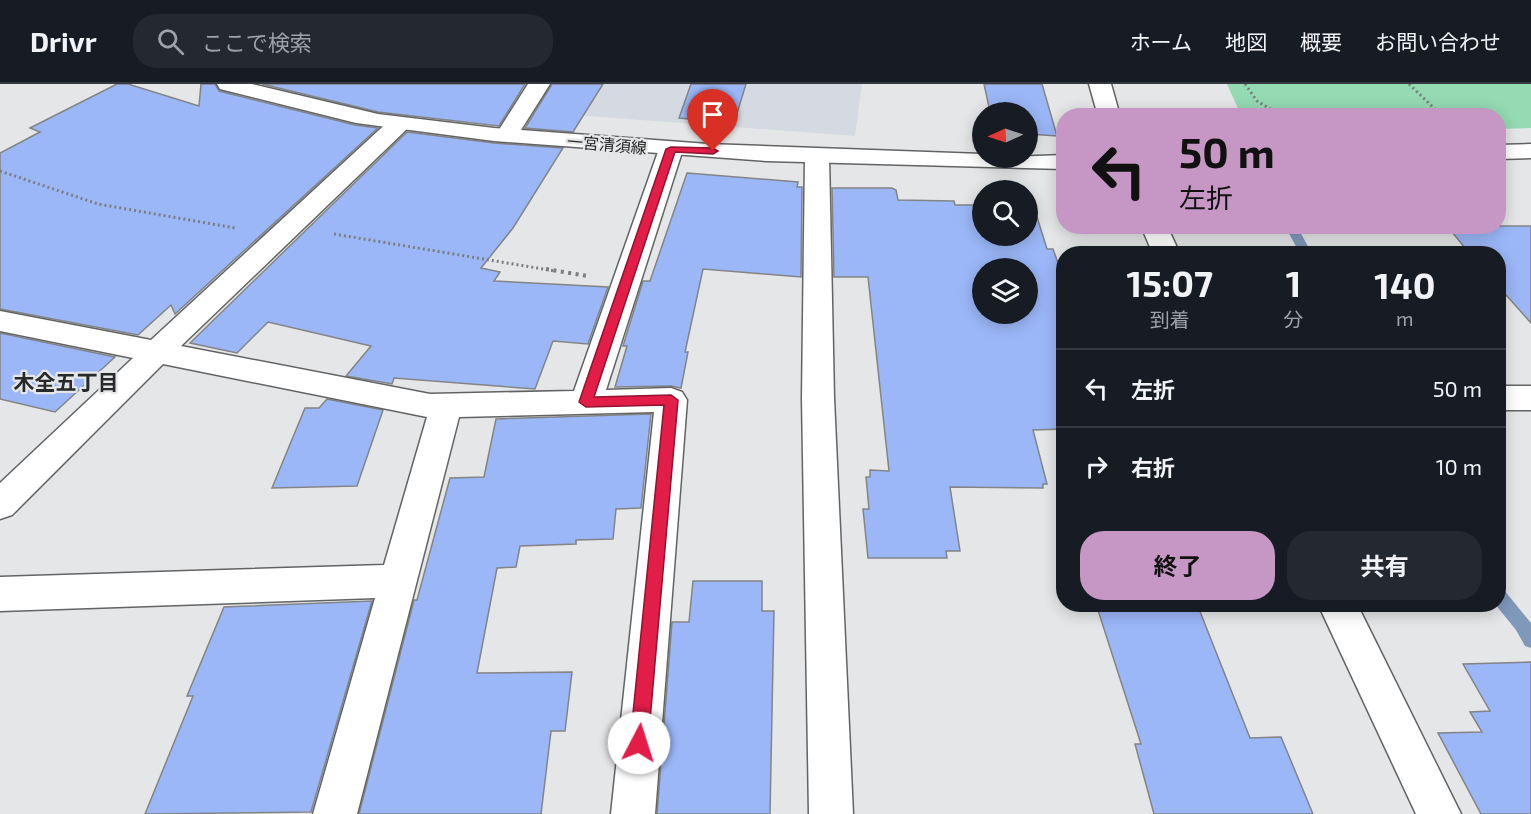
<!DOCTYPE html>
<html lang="ja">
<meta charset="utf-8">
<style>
body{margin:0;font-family:"Exo 2","Noto Sans JP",sans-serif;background:#242831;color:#f1f3f6;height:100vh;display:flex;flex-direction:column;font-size:22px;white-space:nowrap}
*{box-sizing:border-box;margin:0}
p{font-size:20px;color:#9ea1a6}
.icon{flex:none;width:33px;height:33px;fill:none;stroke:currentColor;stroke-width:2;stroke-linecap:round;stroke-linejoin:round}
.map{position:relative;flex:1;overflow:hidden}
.details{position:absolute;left:1056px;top:162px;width:450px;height:366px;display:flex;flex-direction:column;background:#171b24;border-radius:24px;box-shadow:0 3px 15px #0003}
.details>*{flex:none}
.hud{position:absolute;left:1056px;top:24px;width:450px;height:126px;border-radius:24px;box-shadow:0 3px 15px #0003;background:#c696c4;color:#111;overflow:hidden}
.needle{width:39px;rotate:267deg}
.buttons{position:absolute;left:972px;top:18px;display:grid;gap:12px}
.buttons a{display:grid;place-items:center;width:66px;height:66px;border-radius:50%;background:#171b24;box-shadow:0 3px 15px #0003;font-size:30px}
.pin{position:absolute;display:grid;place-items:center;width:51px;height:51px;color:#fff;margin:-62px -26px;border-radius:50% 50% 50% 0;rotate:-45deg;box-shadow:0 0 6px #0007}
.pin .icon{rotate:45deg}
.me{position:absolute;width:66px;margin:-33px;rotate:5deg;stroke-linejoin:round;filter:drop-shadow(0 0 4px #0008)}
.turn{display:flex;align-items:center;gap:21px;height:126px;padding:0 24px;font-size:27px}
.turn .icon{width:78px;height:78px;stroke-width:2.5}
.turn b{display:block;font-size:42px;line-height:51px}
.eta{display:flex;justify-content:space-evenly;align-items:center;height:102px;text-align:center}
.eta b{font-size:36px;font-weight:700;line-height:42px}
.button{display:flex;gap:12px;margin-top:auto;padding:12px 24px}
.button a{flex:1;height:69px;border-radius:24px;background:#c696c4;color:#111;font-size:24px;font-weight:700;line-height:69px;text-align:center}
.button a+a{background:#242831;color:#f1f3f6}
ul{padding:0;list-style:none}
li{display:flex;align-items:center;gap:18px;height:78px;padding:0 24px;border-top:2px solid #363941}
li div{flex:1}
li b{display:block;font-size:22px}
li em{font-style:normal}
header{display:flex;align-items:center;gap:36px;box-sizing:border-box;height:84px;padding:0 30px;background:#171b24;border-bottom:2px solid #363941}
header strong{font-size:28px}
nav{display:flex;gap:33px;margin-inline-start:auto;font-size:21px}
.search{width:420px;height:54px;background:#242831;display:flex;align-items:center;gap:15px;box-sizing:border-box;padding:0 21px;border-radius:24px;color:#9ea1a6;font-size:22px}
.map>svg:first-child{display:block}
</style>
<header>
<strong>Drivr</strong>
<div class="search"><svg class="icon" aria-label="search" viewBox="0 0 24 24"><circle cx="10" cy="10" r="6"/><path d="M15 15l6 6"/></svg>ここで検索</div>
<nav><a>ホーム</a><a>地図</a><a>概要</a><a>お問い合わせ</a></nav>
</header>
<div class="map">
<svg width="1531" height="730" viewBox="0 0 1531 730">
<rect width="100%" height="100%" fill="#e5e6e8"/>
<path fill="#d5dae2" d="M551,0H862L855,52L548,29L539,21Z"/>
<path fill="#94dab2" d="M1227,0H1531V44L1499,45L1498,32L1241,31Z"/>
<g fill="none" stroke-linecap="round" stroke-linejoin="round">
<g fill="#8098ba" fill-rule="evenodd">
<path d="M1285,142H1297L1312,170H1300Z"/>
<path d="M1498,504L1504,506L1531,539V564L1525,562L1516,546L1495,520H1498Z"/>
</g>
</g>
<g fill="#9bb7f8" stroke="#838485" stroke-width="1.5" fill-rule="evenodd">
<path d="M117,0H128L199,22L201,0H215L219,7L355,41L378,44L175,230L171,221L138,251L0,225V69L40,48L30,44Z"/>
<path d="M262,0H525L499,42L378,28Z"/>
<path d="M552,0H603L573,48L525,44Z"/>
<path d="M691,0H746L734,39L679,34Z"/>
<path d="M984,0H1042L1057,52L1028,50V28H990Z"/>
<path d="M407,48L494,59L563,64L513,144L481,184L500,188L494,197L608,203L588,260L553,257L535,305L394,294L392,300L346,292L371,262L268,238L237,269L190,259Z"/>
<path d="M687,89L798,98L797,103H802L801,193L703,185L685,268H688L681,304L671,302L615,303L627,262H623L643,197H650Z"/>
<path d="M832,104H892L896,106L898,116L954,117L955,121H982V152H1028V133H1037L1047,165H1053L1064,196V345L1033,346L1047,400H1043V404L950,403L960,467H946L947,474H868L863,425H869L866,393H870V386L889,387L868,193H834ZM982,184H1028V230H982Z"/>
<path d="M1447,142H1531V239L1498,202V170H1470Z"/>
<path d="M0,249L115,273L55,328L0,315Z"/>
<path d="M327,315L383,326L357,402L272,404L305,324H319Z"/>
<path d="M651,330L641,424L616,425L613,455L576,456V460L520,462L516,483L497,484L477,589L572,588L565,647H551L541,730H359L414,516H417L450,394L484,393L496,335Z"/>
<path d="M693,497H762V527H774L770,730H657L672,538H689Z"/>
<path d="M372,517L311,728L145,730L193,612H187L224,523Z"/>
<path d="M1096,520H1197L1250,654L1281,653L1313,730H1154L1135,660H1141Z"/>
<path d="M1531,578V730H1481L1438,649L1482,648L1470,628L1490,627L1463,580Z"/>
</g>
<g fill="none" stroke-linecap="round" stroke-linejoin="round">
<g stroke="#626365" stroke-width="3">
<g id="street">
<path d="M528,0H550L514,57H498L495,52Z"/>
<path d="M399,33L407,35L410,40L407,45L181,262L430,310L574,307L659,65L663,60H679L683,65L606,306L671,304L682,308L687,316L655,730H611L654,328L459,333L357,730H313L375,514L0,527V493L384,481L427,333L163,280L12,431L0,435V399L133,274L0,247V227L151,256L391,35Z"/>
<path d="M817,65L825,67L829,72L834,314L853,730H809L802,314L805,72L809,67Z"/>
<rect x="1498" y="302" width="33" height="24"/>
</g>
</g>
<g stroke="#626365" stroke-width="3">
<g id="secondary">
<path d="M217,0H252L378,30L494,44L708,60L982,70V74L1064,71V85L767,77L494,57L356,39L220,5Z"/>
<path d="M1089,0H1111L1120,32H1098Z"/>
<path d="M1531,60V74L1498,75V61Z"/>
<path d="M1141,142H1167L1180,170H1153Z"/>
<path d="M1318,520H1357L1461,730H1416Z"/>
</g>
</g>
<g stroke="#7c7d7e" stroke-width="3" stroke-dasharray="2 3" stroke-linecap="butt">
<path d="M1245,0L1257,17L1282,32"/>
<path d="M1409,0L1442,32"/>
<path d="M0,87L98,120L235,144"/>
<path d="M334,150L555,187"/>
</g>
<path stroke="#7c7d7e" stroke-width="4" stroke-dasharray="3 4.5" stroke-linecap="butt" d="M546,185L587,192"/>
<use href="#street" fill="#fff" fill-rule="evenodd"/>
<use href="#secondary" fill="#fff" fill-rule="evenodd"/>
</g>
<path fill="#e11d48" stroke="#92132f" stroke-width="1.5" d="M671,63L713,64L718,67L713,70L675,68L594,313L671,311L678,316L648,659L645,665L639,668L633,665L630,659L664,321L586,323L579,318L666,65Z"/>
<g text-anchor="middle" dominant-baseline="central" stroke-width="4.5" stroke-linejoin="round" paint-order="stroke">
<g font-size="16" fill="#232424" stroke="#e5e6e8">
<text transform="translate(607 60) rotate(5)">一宮清須線</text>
</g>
<g font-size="21" font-weight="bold" fill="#28292b" stroke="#e5e6e8">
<text x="66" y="297">木全五丁目</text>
</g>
</g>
</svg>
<div class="buttons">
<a><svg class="needle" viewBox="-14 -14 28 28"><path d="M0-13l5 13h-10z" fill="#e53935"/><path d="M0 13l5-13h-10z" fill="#9ea1a6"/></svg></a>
<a><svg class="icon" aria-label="search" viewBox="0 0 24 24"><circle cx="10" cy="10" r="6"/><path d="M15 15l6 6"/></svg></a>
<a><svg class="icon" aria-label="layers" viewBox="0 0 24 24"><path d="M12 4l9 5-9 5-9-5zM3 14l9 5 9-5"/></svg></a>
</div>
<div class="pin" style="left:713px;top:67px;background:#d93025"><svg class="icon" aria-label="arrive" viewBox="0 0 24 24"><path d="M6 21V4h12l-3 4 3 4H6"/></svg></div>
<svg class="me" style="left:639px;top:659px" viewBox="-20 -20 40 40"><circle r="19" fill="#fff"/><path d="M0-13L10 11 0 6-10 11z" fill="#e11d48"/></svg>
<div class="hud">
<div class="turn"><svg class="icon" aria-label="left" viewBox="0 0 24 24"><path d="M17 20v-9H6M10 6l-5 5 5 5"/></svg><div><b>50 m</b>左折</div></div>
</div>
<section class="details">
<div class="eta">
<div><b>15:07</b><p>到着</p></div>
<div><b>1</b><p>分</p></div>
<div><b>140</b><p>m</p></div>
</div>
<ul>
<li><svg class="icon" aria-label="left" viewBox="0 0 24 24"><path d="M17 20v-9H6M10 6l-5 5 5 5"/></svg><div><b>左折</b></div><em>50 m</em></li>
<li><svg class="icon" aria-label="right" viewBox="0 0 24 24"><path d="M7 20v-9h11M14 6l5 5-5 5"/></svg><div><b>右折</b></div><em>10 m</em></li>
</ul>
<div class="button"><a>終了</a><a>共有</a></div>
</section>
</div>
